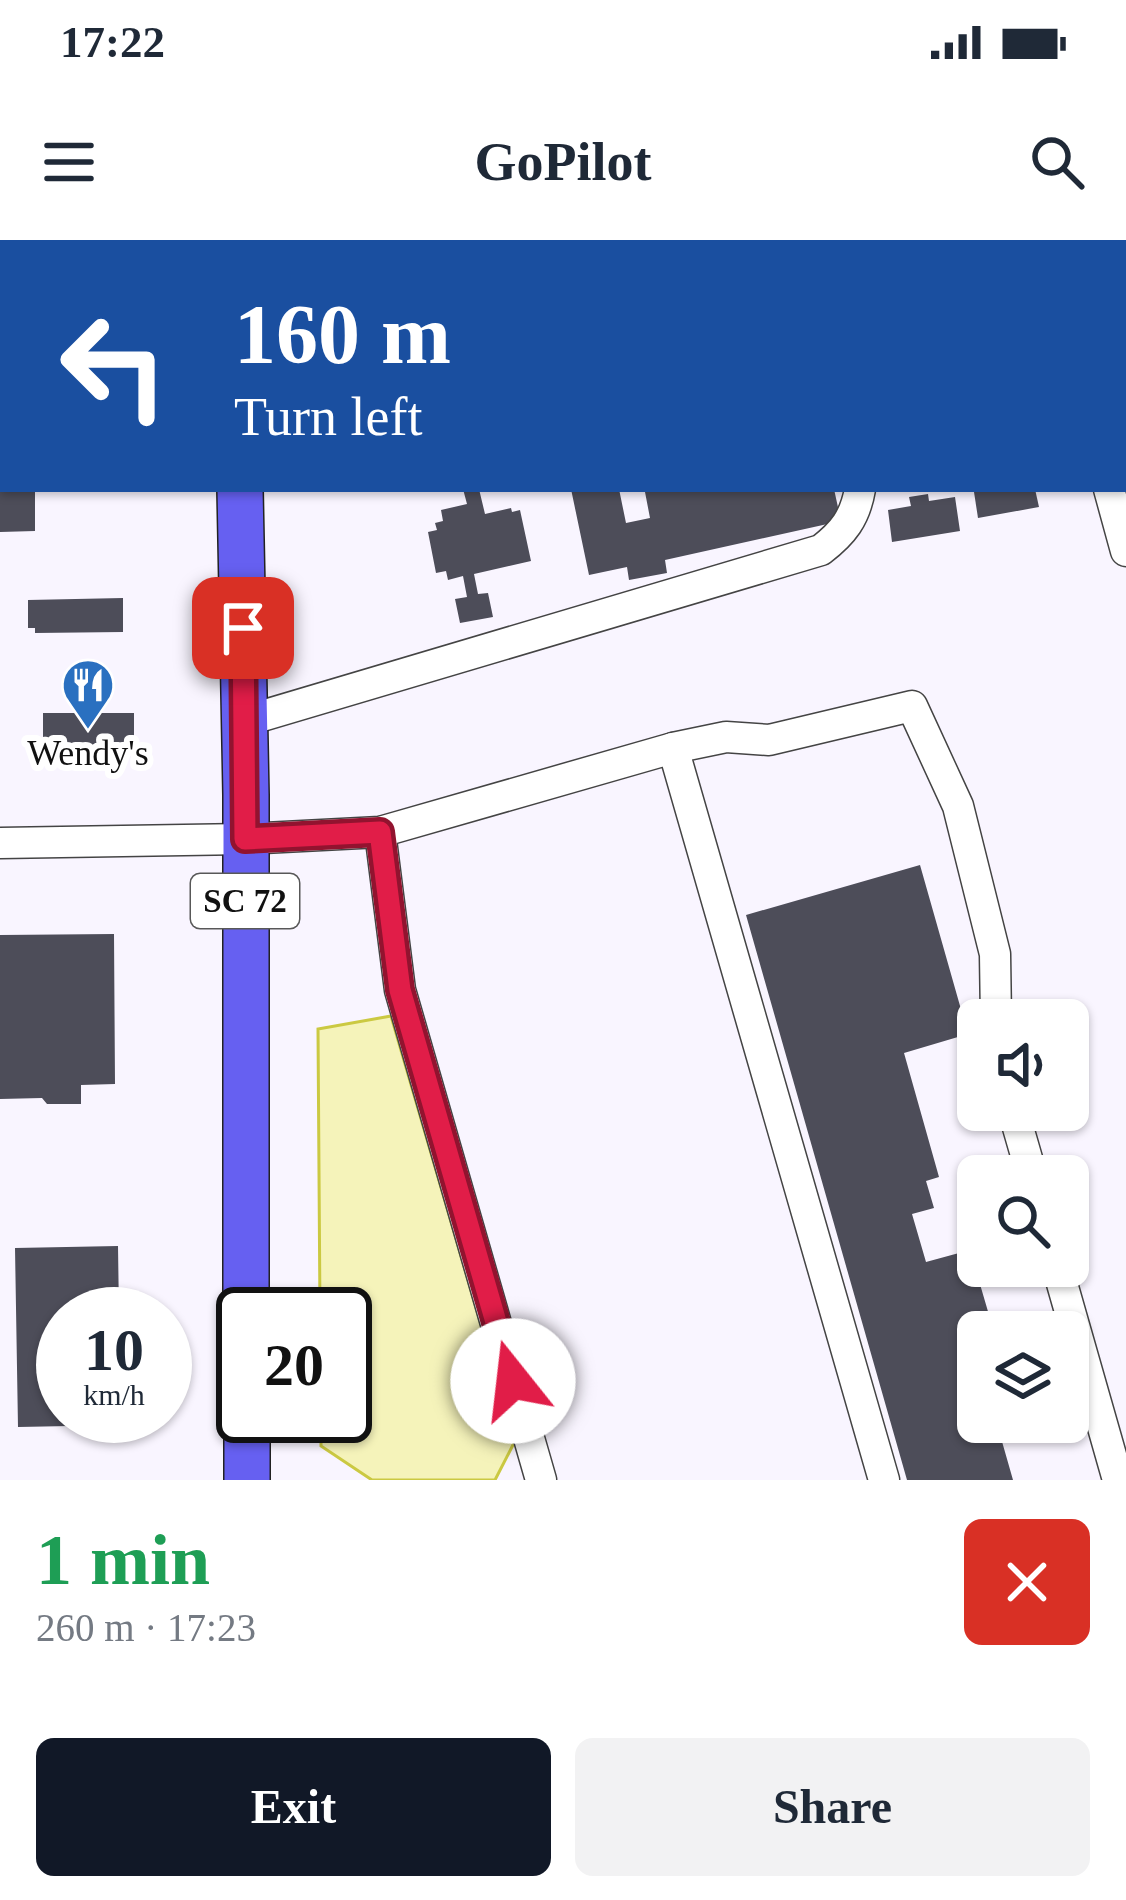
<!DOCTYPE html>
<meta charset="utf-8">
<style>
body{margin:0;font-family:Georgia,serif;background:#f2f2f3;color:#1f2937;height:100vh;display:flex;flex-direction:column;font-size:45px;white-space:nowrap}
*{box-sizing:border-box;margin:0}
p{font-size:39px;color:#747a83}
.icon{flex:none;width:66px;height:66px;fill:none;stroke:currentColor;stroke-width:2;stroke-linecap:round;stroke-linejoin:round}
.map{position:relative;height:1240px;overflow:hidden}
.drawer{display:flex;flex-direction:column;background:#fff;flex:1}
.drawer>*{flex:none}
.top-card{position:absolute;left:0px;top:0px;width:1128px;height:252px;box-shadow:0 3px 9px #0004;background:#1a4fa0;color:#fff;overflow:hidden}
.buttons{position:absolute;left:957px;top:759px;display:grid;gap:24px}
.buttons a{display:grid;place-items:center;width:132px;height:132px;border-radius:18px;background:#fff;box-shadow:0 3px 9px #0004;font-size:60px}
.speed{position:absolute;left:36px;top:1047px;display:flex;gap:24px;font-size:60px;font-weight:700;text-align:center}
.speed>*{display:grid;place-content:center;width:156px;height:156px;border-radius:50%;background:#fff;box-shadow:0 3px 9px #0004;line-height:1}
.speed small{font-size:30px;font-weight:400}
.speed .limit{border:6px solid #111;border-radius:18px;background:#fff;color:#111}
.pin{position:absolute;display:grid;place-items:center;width:102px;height:102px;color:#fff;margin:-51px;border-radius:24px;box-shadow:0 6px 18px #0006}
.me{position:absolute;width:132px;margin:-66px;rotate:344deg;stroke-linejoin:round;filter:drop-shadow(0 0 9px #0008)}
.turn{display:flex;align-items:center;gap:42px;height:252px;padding:0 36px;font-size:54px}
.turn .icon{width:156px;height:156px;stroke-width:2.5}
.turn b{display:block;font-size:84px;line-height:102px}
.round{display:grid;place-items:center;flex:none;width:126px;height:126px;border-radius:18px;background:#f2f2f3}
.overview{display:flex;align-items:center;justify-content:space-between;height:204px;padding:0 36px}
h1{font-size:72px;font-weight:800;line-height:90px;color:#1e9e55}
.cta{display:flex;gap:24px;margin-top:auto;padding:24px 36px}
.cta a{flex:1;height:138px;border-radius:18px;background:#111827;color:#fff;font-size:48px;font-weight:800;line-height:138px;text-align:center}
.cta a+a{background:#f2f2f3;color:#1f2937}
.status{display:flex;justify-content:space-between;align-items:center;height:84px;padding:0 60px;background:#fff;direction:ltr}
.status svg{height:33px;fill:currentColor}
header{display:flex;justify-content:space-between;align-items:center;height:156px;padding:0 36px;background:#fff;font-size:54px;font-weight:800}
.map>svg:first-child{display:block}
</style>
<div class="status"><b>17:22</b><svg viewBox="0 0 49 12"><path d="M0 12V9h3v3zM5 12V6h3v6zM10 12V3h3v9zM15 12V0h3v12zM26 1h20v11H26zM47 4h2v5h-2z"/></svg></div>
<header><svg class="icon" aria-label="menu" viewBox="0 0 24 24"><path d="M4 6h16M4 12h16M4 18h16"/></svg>GoPilot<svg class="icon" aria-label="search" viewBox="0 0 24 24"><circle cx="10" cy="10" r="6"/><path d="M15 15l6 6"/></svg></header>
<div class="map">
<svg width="1126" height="1240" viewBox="0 0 1126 1240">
<rect width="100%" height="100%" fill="#f9f5ff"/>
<path fill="#f5f3ba" stroke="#cbc942" stroke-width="3" d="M391,776L515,1201L495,1240H372L321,1206V1176H345V1074H320L318,789Z"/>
<g fill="#4d4d59">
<path d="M0,249H35V291L0,292Z"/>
<path d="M463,249H479L485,274L511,268L512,272L520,270L531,321L474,334L478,354L488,353L493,377L460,383L455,359L467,357L463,336L448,340L446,331L436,333L428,292L437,290L435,283L443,281L441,270L467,264Z"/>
<path d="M571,249H619L626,283L650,278L645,252L659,249H834L841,281L665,320L667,333L629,340L627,327L589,335Z"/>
<path d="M991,249H1035L1039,267L978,278L974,252Z"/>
<path d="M928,254L929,261L955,257L960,291L892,302L888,270L911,266L909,257Z"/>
<path d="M123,358V392L35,393V388H28V360Z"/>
<path d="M43,473H134V510H113V518H43Z"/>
<path d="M920,625L968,794L904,813L939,937L926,941L934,968L912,974L926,1022L970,1010L994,1092H978V1182H1026L999,1191L1013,1240H907L746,675Z"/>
<path d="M114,694L115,844L81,845V864H47L42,858L0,859V695Z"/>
<path d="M118,1006L119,1074H63V1176H121V1185L18,1187L15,1008Z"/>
</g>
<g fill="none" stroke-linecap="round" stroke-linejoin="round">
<g stroke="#444" stroke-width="33">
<g id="minor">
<path d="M649,0V3"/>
<path d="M821,0L822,3"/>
<path d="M1044,0L1045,3"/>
<path d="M1125,32H1126"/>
<path d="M0,154H3"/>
<path d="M1109,249L1126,311"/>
<path d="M245,481L821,310C843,293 855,278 860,249"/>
<path d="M380,592L400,750L541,1240"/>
<path d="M0,603L245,599L380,592L673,508"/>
<path d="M1013,870L1032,936"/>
<path d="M1057,1026L1118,1240"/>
<path d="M884,1240L673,508L726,497L769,500L912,466L958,566L995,714L996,780"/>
</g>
</g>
<g stroke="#222" stroke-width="48">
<g id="highway">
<path d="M237,0V3"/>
<path d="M240,249L246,555V1074"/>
<path d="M247,1176V1240"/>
</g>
</g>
<use href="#minor" stroke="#fff" stroke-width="30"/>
<use href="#highway" stroke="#6660f1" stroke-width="45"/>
</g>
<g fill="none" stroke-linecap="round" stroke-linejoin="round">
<g stroke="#92132f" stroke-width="30">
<path id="route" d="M243,388L245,599L380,592L400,750L513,1141"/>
</g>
<use href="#route" stroke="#e11d48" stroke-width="21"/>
</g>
<defs>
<g id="restaurant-pin" transform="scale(2.7)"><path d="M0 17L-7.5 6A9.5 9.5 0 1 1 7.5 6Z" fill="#2a70c0" stroke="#fff"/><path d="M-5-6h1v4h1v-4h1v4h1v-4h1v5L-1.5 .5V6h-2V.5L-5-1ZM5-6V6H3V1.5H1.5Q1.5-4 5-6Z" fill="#fff"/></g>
</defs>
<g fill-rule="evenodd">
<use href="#restaurant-pin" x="88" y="445"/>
</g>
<g text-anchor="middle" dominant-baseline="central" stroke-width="12" stroke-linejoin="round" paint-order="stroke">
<rect fill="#fff" stroke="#585858" stroke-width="3" x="191" y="634" width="108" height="54" rx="9"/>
<g font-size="33" font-weight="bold" fill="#111">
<text x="245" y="661">SC 72</text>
</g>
<g font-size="36" fill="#111" stroke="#fff">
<text x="88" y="513">Wendy's</text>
</g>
</g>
</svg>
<div class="buttons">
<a><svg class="icon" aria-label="sound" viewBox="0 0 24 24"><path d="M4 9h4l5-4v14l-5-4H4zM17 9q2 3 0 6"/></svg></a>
<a><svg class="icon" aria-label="search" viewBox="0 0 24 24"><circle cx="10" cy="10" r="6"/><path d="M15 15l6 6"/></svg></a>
<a><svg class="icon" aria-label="layers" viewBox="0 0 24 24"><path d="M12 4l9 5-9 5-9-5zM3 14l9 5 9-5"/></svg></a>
</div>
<div class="speed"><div>10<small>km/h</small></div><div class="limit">20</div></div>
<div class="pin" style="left:243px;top:388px;background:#d93025"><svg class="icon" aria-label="arrive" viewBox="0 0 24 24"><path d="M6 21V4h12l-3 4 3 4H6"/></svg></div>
<svg class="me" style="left:513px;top:1141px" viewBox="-20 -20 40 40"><circle r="19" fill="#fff"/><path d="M0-13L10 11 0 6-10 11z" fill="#e11d48"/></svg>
<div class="top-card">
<div class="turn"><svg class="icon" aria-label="left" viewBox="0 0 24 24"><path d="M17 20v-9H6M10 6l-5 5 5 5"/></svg><div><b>160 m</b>Turn left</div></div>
</div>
</div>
<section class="drawer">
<div class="overview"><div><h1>1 min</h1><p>260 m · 17:23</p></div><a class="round" style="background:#d93025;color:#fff"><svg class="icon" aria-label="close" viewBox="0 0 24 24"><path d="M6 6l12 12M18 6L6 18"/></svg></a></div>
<div class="cta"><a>Exit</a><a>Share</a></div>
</section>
